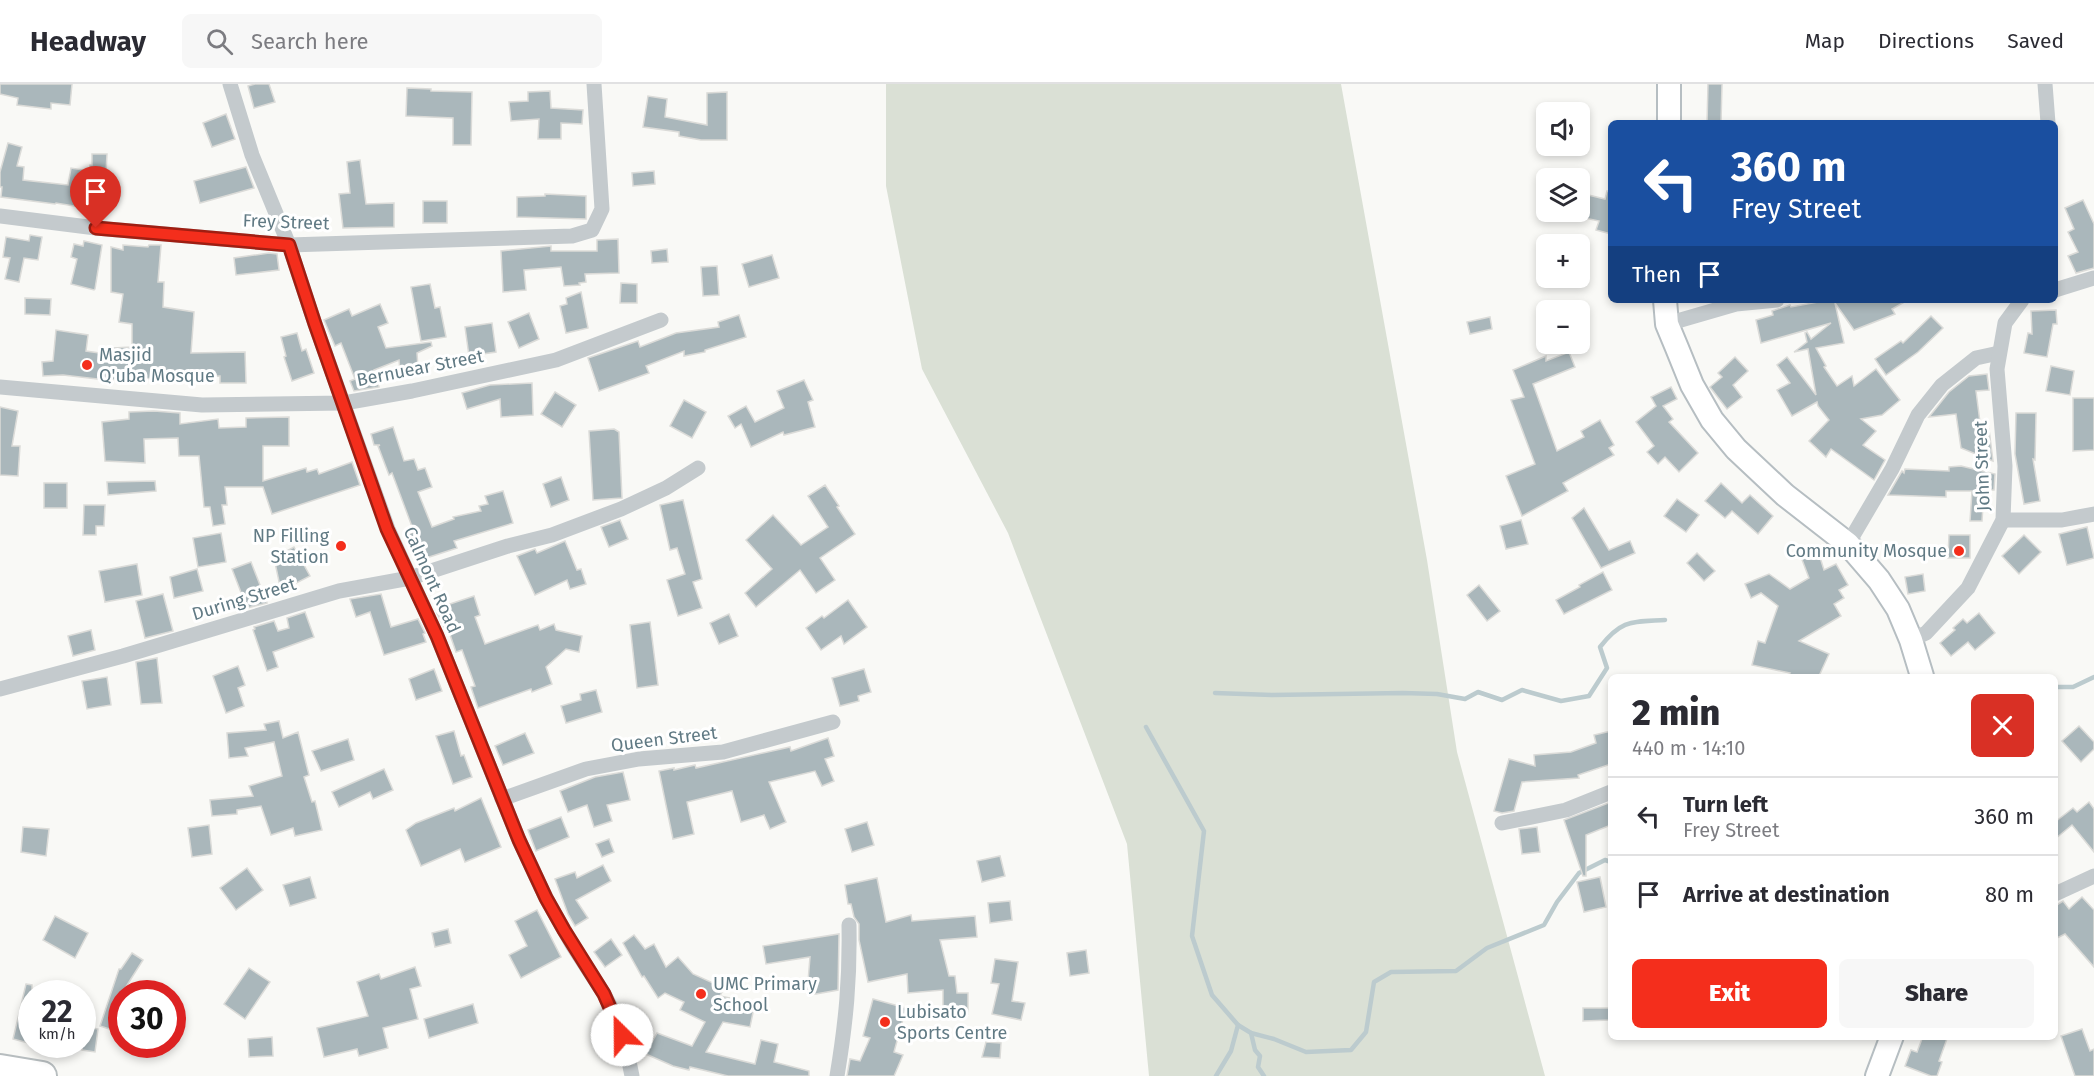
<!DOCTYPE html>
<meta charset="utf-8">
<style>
body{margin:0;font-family:"Fira Sans",sans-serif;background:#f7f7f7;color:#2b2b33;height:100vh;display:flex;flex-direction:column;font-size:22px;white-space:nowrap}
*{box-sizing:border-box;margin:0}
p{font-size:20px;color:#7c7c81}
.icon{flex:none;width:33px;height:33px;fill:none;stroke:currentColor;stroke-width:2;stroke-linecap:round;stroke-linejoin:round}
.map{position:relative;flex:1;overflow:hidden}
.panel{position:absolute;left:1608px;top:590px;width:450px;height:366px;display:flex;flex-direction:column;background:#fff;border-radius:9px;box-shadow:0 3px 9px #0003}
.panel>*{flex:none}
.top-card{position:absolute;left:1608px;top:36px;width:450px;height:183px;border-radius:9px;box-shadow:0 3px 9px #0003;background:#1a4fa0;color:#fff;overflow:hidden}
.buttons{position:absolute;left:1536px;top:18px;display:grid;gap:12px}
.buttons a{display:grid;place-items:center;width:54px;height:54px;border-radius:9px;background:#fff;box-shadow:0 3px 9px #0003;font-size:30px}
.speed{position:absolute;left:18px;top:896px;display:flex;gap:12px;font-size:30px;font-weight:700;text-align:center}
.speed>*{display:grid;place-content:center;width:78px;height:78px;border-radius:50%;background:#fff;box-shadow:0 3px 9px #0003;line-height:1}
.speed small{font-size:15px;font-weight:400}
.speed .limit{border:9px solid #d22;background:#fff;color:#111}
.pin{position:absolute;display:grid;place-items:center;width:51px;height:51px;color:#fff;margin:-62px -26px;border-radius:50% 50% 50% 0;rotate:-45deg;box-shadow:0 0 6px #0007}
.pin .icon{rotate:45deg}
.me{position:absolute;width:66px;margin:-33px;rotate:337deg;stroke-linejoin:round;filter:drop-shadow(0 0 4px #0008)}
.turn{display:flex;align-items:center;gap:21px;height:126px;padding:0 24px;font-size:27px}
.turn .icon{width:78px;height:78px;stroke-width:2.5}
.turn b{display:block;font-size:42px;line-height:51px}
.then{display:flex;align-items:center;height:57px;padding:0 24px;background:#0003;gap:12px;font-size:22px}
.round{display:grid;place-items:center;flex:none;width:63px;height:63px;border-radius:9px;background:#f7f7f7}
.overview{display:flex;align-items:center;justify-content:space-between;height:102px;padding:0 24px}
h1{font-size:36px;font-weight:800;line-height:45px}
.primary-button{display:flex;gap:12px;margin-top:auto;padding:12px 24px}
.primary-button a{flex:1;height:69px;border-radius:9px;background:#f42e1c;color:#fff;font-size:24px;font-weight:800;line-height:69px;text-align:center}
.primary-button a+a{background:#f7f7f7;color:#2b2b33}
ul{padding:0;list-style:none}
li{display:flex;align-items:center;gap:18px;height:78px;padding:0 24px;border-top:2px solid #e1e1e2}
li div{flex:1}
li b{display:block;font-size:22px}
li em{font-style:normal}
header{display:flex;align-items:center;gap:36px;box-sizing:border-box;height:84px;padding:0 30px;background:#fff;border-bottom:2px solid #e1e1e2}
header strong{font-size:28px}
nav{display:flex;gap:33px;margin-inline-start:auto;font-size:21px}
.search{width:420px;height:54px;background:#f7f7f7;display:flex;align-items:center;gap:15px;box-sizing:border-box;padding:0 21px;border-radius:9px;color:#7c7c81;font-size:22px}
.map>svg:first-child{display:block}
</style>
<header>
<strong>Headway</strong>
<div class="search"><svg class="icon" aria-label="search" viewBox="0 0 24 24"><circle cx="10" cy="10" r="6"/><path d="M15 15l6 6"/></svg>Search here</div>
<nav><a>Map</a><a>Directions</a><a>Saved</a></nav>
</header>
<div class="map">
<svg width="2094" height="992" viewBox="0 0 2094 992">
<rect width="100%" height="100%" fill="#f9f9f6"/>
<path fill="#dae0d5" d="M886,0H1341L1427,476L1457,668L1545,992H1149L1127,760L1008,449L922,285L886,102Z"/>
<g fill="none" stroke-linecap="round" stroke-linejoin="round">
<g stroke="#bccbce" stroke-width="4.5">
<path d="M2055,603H2073L2094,593"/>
<path d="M1215,609L1272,611L1403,609L1437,610L1465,615L1478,608L1502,616L1522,606L1561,617L1589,612L1607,584L1600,563C1622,535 1632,538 1665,536"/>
<path d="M1146,643L1204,747L1192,852L1212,911L1238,941L1231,967L1216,992"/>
<path d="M1238,941L1251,949L1255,966L1260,972L1258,983L1264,992"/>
<path d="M1251,949L1274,955L1306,968L1351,966L1366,948L1374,898L1391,888L1456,887L1487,864L1544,841L1557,818L1579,789L1605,776L1611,778"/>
</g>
</g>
<g fill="#aab7bb" stroke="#dbdbd8" stroke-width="1.5">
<path d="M0,0H72L70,21L51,19V25L17,21L18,14L0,10Z"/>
<path d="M255,0H269L275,18L254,24L248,2Z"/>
<path d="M1708,0H1722L1721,39H1707Z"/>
<path d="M407,4L431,5V7L472,8L471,61H453V34L406,32Z"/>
<path d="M550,7L551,24L583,26L582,40L561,39V55H538L539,35L511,37L509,18L528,17V8Z"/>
<path d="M727,8V56H701L679,52V48L643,43L648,12L667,15L665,33L707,41V9Z"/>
<path d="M226,30L235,55L212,63L203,39Z"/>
<path d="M8,59L22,63L17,82L24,83L23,96L68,101L71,84L89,87L90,81H92V70H107L106,89H109L105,123L81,120L80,123L56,119L55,120L1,113L2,103H0V88Z"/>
<path d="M360,76L366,120L394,119V143L343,144L339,110L350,109L347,78Z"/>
<path d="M246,83L254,104L200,119L194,97Z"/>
<path d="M654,87L655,100L633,102L632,89Z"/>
<path d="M1607,107L1611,108V150L1596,146L1599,137L1580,133V109L1605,115Z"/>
<path d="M545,110L586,112V135L517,133V113L545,112Z"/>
<path d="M2083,116L2094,140V184L2076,189L2068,172L2078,168L2068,148L2074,145L2065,124Z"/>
<rect x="423" y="117" width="24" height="22"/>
<path d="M30,151L42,153L38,176L24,174L19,198L5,195L10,174L3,173L6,153L29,157Z"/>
<path d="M618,155L619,189L585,190L586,198L579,199L580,201L564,202L561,183L524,186L526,206L503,208L501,167L551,162V167H597V156Z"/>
<path d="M84,157L102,161L95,205L94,206L71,200L77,175L71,173L74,160L83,162Z"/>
<path d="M123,161L148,163L149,161H161L158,198H164L163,223L194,228L191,269L245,268L246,299H220V292L106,296L63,291L43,292L42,278L53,277L56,246L88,251L86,267L113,271V264L132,263V240L119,238L123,210L111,208V163L123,166Z"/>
<path d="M667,165L668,178L652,179L651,167Z"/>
<path d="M269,169L277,170L279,186L236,191L234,174Z"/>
<path d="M772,171L779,194L749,203L742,180Z"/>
<path d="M717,182L719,211L703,212L701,183Z"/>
<path d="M621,199L637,200V219H620Z"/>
<path d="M430,200L435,224L440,223L446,253L421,257L411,203Z"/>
<path d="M581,208L588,244L566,249L560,222L567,220L566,214Z"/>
<path d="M25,214L51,215L50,231L25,230Z"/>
<path d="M1829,216H1908L1892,225L1895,230L1854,246L1835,219L1844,259L1816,264L1826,282L1824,283L1837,302L1852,292L1854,302L1876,285L1900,316L1882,331L1861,335L1876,347L1863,361L1885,376L1874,396L1831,365L1826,373L1809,357L1829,336L1818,322L1817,318L1792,332L1777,306L1790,299L1777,281L1787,273L1816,311L1808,265L1794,268L1807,258L1805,249L1807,248L1811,255L1831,239L1761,259L1756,236L1773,231L1772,227L1790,221L1791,223Z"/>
<path d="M380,220L388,239L378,243L386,264L431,258L432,262L417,269L418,284L400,286L399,276L374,286L379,303L354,307L350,297L355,295L341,259L335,262L324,236L349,225L352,232Z"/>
<path d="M2056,226L2057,240H2053L2047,273L2024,269L2028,249L2032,250L2031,227Z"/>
<path d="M529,229L539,255L519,264L508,238Z"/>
<path d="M739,231L746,253L705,266V268L684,272V267L646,282L649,289L599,307L588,274L638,257L640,263L676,249L719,243L718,238Z"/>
<path d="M1931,232L1943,244L1918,268L1886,291L1875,275L1901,257L1903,259Z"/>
<path d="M1490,233L1492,245L1470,250L1467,238Z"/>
<path d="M492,239L496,268L469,272L465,243Z"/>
<path d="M297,249L302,267L306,265L314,289L292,297L284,273L286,272L281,253Z"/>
<path d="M1569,268L1575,283L1533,300L1557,367L1584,353L1581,347L1600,336L1614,361L1609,364L1614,371L1563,399L1568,407L1522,432L1506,392L1535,380L1511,316L1524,313L1513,286L1546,272V277Z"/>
<path d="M1735,273L1748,287L1733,301L1742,313L1727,325L1710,303L1722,293L1718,289Z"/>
<path d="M2051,282L2074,287L2070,311L2046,307Z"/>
<path d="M1987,290L1989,306L1976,307L1981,346L1989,345L1993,377L1961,364L1956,330L1929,333L1949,308L1969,292Z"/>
<path d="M804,296L813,316L808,318L815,343L784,351L783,348L751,363L741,340L735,344L728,332L746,322L755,338L784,324L777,307Z"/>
<path d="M532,299L533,331L501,333L500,315L467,325L462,309L490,301Z"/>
<path d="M1671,303L1677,315L1663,322L1673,335L1669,338L1698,369L1679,388L1665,373L1658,380L1647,368L1654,362L1636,338L1656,322L1651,313Z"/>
<path d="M555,308L576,321L562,343L541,330Z"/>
<path d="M2073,314H2094V366L2073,367Z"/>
<path d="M684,316L706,328L692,354L670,342Z"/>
<path d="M0,323L18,327L12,362H20L18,392L0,391Z"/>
<path d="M154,327L180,329V340L218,335L219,344L246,343V334L289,333V362H263V397L306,384L307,388L317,385L319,390L352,378L360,401L272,430L263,403H225L227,421H222L225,440L213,442L210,423H204L199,372H179L178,354L144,355L145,379L105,377L102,338L129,335V328Z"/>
<path d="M2016,329H2036L2035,376L2033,375L2040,417L2024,420L2015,370Z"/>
<path d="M393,343L404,377L414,375L418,386L425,384L432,403L418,408L432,443L454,435L453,433L481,427L479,422L488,420L485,412L503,407L513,439L454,457L457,464L417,477L408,450L414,448L404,421L392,389L389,391L378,362L380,361H374L371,350Z"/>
<path d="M614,345L619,348L622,414L593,416L589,347Z"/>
<path d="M1961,382L1995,390L1994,406H1984L1982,437H1970L1972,407H1946V413L1888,411L1902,387L1904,389L1905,385L1949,387V383Z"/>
<path d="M561,393L569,416L551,423L543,400Z"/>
<path d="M155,397L156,407L108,411L107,398Z"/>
<rect x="44" y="399" width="23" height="25"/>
<path d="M1721,399L1742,419L1750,411L1773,432L1758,450L1732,427L1725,434L1705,417Z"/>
<path d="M825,401L839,422L837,423L855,450L820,474L835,496L816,509L800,486L756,523L745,509L772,485L746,456L773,431L801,461L828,443L808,412Z"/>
<path d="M1677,415L1699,431L1686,448L1664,432Z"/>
<path d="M683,416L702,495L693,498L702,524L678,532L667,496L685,490L677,464L670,466L660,421Z"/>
<path d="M84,421H105L104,442H96V451H83Z"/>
<path d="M1584,424L1609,466L1630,457L1635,469L1601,484L1572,434Z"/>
<path d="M620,436L628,455L609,463L601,443Z"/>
<path d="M1521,436L1528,460L1506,465L1500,442Z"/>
<path d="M2087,443L2094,474L2067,481L2059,450Z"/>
<path d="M221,449L226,478L198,483L193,454Z"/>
<path d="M1949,451H1970V474H1948Z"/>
<path d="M2024,451L2041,468L2019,490L2002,472Z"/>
<path d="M565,457L577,486L581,485L586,500L570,505L567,496L535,511L517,472L535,465L537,469Z"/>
<path d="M294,463L310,492L281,507L274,474Z"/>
<path d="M1818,467L1824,486L1836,480L1848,501L1839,506L1844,514L1834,520L1841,532L1799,557L1829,570L1819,592H1788L1790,589L1752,581L1758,557L1765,559L1778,522L1761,509L1751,514L1745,500L1769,490L1790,505L1809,494L1801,473Z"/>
<path d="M1697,469L1715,487L1704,497L1687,479Z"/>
<path d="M251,478L267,519L247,524L232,485Z"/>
<path d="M137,480L142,511L105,518L99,487Z"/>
<path d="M197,485L203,507L174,514L170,493Z"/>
<path d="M1603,488L1612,506L1564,530L1556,516L1580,503L1579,501Z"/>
<path d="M1923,490L1925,507L1908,510L1905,493Z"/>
<path d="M1479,501L1500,527L1487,537L1467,511Z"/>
<path d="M163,510L173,547L145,554L136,517Z"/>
<path d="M381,510L391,543L418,535L425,549L423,550L426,558L384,571L370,528L356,533L350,515Z"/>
<path d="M474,512L480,531L475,533L485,560L538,541L540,546L554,540L556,546L582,552L579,568L566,565L546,583L552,600L532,608L531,605L478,624L471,603L475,602L462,566L456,568L447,542L444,543L437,529L439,528L438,524Z"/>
<path d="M848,516L867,543L844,560L841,552L821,566L806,544L822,532L824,534Z"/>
<path d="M305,528L314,553L273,568L278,583L267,587L253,546L255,545L254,543L274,537L278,547L289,544L287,534Z"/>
<path d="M1979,529L1995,549L1975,566L1968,558L1951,572L1940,559L1955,546L1953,544L1963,535L1967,539Z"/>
<path d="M729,530L738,552L719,560L710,539Z"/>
<path d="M650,538L658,601L637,604L630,541Z"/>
<path d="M91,546L95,566L73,572L68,552Z"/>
<path d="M157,574L162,619L141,620L136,578Z"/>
<path d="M238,582L245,601L238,604L244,622L226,629L213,592Z"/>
<path d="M434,585L442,607L416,616L409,595Z"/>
<path d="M864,585L871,608L858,612L859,617L840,622L832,594Z"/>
<path d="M107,593L111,621L87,625L82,597Z"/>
<path d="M596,606L602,628L566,639L561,622L581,616L580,610Z"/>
<path d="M279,637L283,654L298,648L309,691L304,693L312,718L315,717L322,746L295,752L293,744L271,751L261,722L237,726V730L212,732L210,716L253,712L249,702L282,692L274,658L245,664L248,672L229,674L227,649L266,646L264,640Z"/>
<path d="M2079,642L2094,658V665L2081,678L2062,657Z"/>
<path d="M454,647L461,672L464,671L472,693L453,700L436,652Z"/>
<path d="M1611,647V680L1578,691L1579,694L1522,698L1514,727L1502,729L1494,727L1509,675L1535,682L1534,671L1571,668L1596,659L1594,651Z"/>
<path d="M525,649L534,669L503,681L495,662Z"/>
<path d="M828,654L834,672L825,675L834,697L822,702L815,687L769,698L786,738L770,745L764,731L741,738L732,707L687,718L694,750L673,755L659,687L674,684V686L695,681L696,684L790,663L791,667Z"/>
<path d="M348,655L354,676L321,687L312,667Z"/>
<path d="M384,685L393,706L373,715L370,708L339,723L332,708Z"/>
<path d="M623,688L630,716L607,721L612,737L594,743L587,721L568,728L560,707L595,693Z"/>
<path d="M481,714L501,763L465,778L460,765L421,782L406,746L416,739L454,724L455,727Z"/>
<path d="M1611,718V741L1586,751V792H1583L1564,736Z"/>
<path d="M2089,718L2094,725V768L2072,741L2055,755V738L2073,724L2077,728Z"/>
<path d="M561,733L569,753L536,767L528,746Z"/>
<path d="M867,738L874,761L852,768L845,745Z"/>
<path d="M209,741L212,770L192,773L188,744Z"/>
<path d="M23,743L49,745L46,772L21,768Z"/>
<path d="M1537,743L1540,768L1522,770L1519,745Z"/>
<path d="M609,755L614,768L602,773L596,760Z"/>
<path d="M1000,772L1005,792L982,798L977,777Z"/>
<path d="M603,781L611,797L576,816L588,834L575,842L568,830L555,795L575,788L577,794Z"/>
<path d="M247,784L263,806L236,826L220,804Z"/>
<path d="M310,793L316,814L290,822L283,801Z"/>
<path d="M1600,793L1606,823L1584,828L1577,798Z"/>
<path d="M877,794L886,838L911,831L912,837L975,832L977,853L940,856L949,892H955L957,909H968V930H943V906L908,909L907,890L868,898L859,856V840L854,833L851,820H848L845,801Z"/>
<path d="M2082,813L2094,826V883L2065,850L2055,855V822L2063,817L2069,825Z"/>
<path d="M1010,817L1012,836L990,839L988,819Z"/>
<path d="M537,826L561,873L521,894L509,871L527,862L515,837Z"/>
<path d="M55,832L88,849L75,874L43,856Z"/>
<path d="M448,845L451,859L435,863L432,849Z"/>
<path d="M839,850L838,906L816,910H807L810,873L766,880L763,862Z"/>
<path d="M634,851L645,865L654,860L666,883L678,873L693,890L724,904L720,912L755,919L750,943L723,938L706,968L755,980L761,956L778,960L774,978L809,987V992H728L690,983L689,986L673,982L639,967L645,954L652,958L657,949L692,962L705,938L680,926L684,918L665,909L658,914L644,892L642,893L623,859Z"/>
<path d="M611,855L622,871L605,883L594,868Z"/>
<path d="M1086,866L1089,889L1070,892L1067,869Z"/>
<path d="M132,869L143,876L122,909V949L100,942L119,885H121Z"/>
<path d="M995,875L1018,878L1012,917L1025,919L1021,936L992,930L999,900L991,899Z"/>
<path d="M415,883L421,902L410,905L418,935L383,944L388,964L359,972L357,965L324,973L317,944L368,932L357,898L379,890L381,895Z"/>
<path d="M249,884L270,898L245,935L224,920Z"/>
<path d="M26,900L32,901V960L13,955Z"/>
<path d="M873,915L906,924L894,968L903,971L894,992H847L850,975L860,977L870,954L863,952Z"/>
<path d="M473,920L478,939L429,954L424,935Z"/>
<path d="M1583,924H1611V936L1583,937Z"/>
<path d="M82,942L98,945L95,968L82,966Z"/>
<path d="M2082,945L2090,967L2094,965V992H2075L2061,952Z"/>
<path d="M1923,952H1948L1939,977L1942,978L1937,992H1931L1905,982L1911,966L1917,968Z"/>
<path d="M272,953L273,972L249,973L248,955Z"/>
<path d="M986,958L1001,959L1000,974L982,973Z"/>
</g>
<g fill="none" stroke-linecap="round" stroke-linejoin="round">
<g stroke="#b6bec2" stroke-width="26">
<g id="secondary">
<path d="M1669,0V39"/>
<path d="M1665,216L1667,240L1677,264L1692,301L1712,336L1736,365L1785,411L1848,460L1879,496L1898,525L1911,556L1922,592"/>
<path d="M1877,992L1892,952"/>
</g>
</g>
<g stroke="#b7bdbf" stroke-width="32">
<path id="highway" d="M0,985L42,992"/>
</g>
<g stroke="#c4cacd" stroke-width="15">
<path d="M230,0L252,71L289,161L315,240L388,445L437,552L519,756L546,814L573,862L604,910L619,939L626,963L632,992"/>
<path d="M2045,0L2048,39"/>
<path d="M0,132L96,144L289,161L572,152L592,146L602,125L594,0"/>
<path d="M2055,206L2094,194"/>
<path d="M1667,240L1736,220L1777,216"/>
<path d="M0,303L202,321L344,319L412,307L556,276L661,236"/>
<path d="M2003,436H2062L2094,430"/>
<path d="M1848,460L1892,385L1918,331L1942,301L1976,274L1999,269"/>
<path d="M1911,556L1926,549L1968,504L2003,436L2005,382L1997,285L2005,239L2022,216"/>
<path d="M0,605L123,572L339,507L410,494L508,462L552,451L621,425L666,404L698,384"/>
<path d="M502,715L586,685L639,675L723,668L833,638"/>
<path d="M1502,739L1566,726L1611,708"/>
<path d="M2055,810L2094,792"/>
<path d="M837,992C846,938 850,895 849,841"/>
</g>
<use href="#secondary" stroke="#fff" stroke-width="22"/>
<use href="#highway" stroke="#fff" stroke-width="28"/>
</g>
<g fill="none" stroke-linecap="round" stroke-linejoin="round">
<g stroke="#9f1e12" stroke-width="15">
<path id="route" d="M96,144L289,161L315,240L387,445L437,552L519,756L546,814L564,846L604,910L622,951"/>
</g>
<use href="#route" stroke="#f42e1c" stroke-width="10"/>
</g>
<g fill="#f42e1c" stroke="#fff" stroke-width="2">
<circle cx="87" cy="281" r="6"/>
<circle cx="341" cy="462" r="6"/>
<circle cx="1959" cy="467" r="6"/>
<circle cx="701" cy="910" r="6"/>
<circle cx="885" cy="938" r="6"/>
</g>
<g text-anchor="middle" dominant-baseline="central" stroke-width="6" stroke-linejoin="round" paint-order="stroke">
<g font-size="18" fill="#617a84" stroke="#fff">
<text transform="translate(286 138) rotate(2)">Frey Street</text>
<text transform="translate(420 284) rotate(-11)">Bernuear Street</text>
<text transform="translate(1982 382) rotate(-92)">John Street</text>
<text transform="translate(432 496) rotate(66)">Calmont Road</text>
<text transform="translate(244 515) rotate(-17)">During Street</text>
<text transform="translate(664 655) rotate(-7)">Queen Street</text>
</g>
<g font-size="18" fill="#617a84" stroke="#fff" text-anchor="start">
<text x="99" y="271">Masjid<tspan x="99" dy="21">Q'uba Mosque</tspan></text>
<text x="329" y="452" text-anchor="end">NP Filling<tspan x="329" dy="21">Station</tspan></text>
<text x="1947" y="467" text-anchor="end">Community Mosque</text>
<text x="713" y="900">UMC Primary<tspan x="713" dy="21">School</tspan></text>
<text x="897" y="928">Lubisato<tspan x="897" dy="21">Sports Centre</tspan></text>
</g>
</g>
</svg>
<div class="buttons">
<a><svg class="icon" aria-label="sound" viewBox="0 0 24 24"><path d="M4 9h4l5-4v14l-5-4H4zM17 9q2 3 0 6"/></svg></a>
<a><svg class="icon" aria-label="layers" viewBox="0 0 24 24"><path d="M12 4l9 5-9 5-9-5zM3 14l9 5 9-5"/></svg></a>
<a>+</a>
<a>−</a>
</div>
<div class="speed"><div>22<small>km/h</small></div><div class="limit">30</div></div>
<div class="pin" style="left:96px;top:144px;background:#d93025"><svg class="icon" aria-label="arrive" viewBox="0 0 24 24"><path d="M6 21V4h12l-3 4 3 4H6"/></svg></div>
<svg class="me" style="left:622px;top:951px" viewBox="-20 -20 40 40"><circle r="19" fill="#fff"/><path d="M0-13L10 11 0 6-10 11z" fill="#f42e1c"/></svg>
<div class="top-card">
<div class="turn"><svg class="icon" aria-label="left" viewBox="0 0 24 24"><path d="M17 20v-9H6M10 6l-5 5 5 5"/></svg><div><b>360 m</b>Frey Street</div></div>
<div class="then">Then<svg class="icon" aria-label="arrive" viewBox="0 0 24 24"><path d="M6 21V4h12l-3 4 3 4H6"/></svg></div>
</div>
<section class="panel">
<div class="overview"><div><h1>2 min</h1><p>440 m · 14:10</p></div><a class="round" style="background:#d93025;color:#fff"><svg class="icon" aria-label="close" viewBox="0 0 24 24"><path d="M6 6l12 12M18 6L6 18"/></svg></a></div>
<ul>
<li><svg class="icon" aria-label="left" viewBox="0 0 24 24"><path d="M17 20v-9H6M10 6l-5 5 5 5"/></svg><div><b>Turn left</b><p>Frey Street</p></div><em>360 m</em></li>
<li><svg class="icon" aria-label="arrive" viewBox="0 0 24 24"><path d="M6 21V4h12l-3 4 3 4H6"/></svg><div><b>Arrive at destination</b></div><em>80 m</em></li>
</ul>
<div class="primary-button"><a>Exit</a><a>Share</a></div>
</section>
</div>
